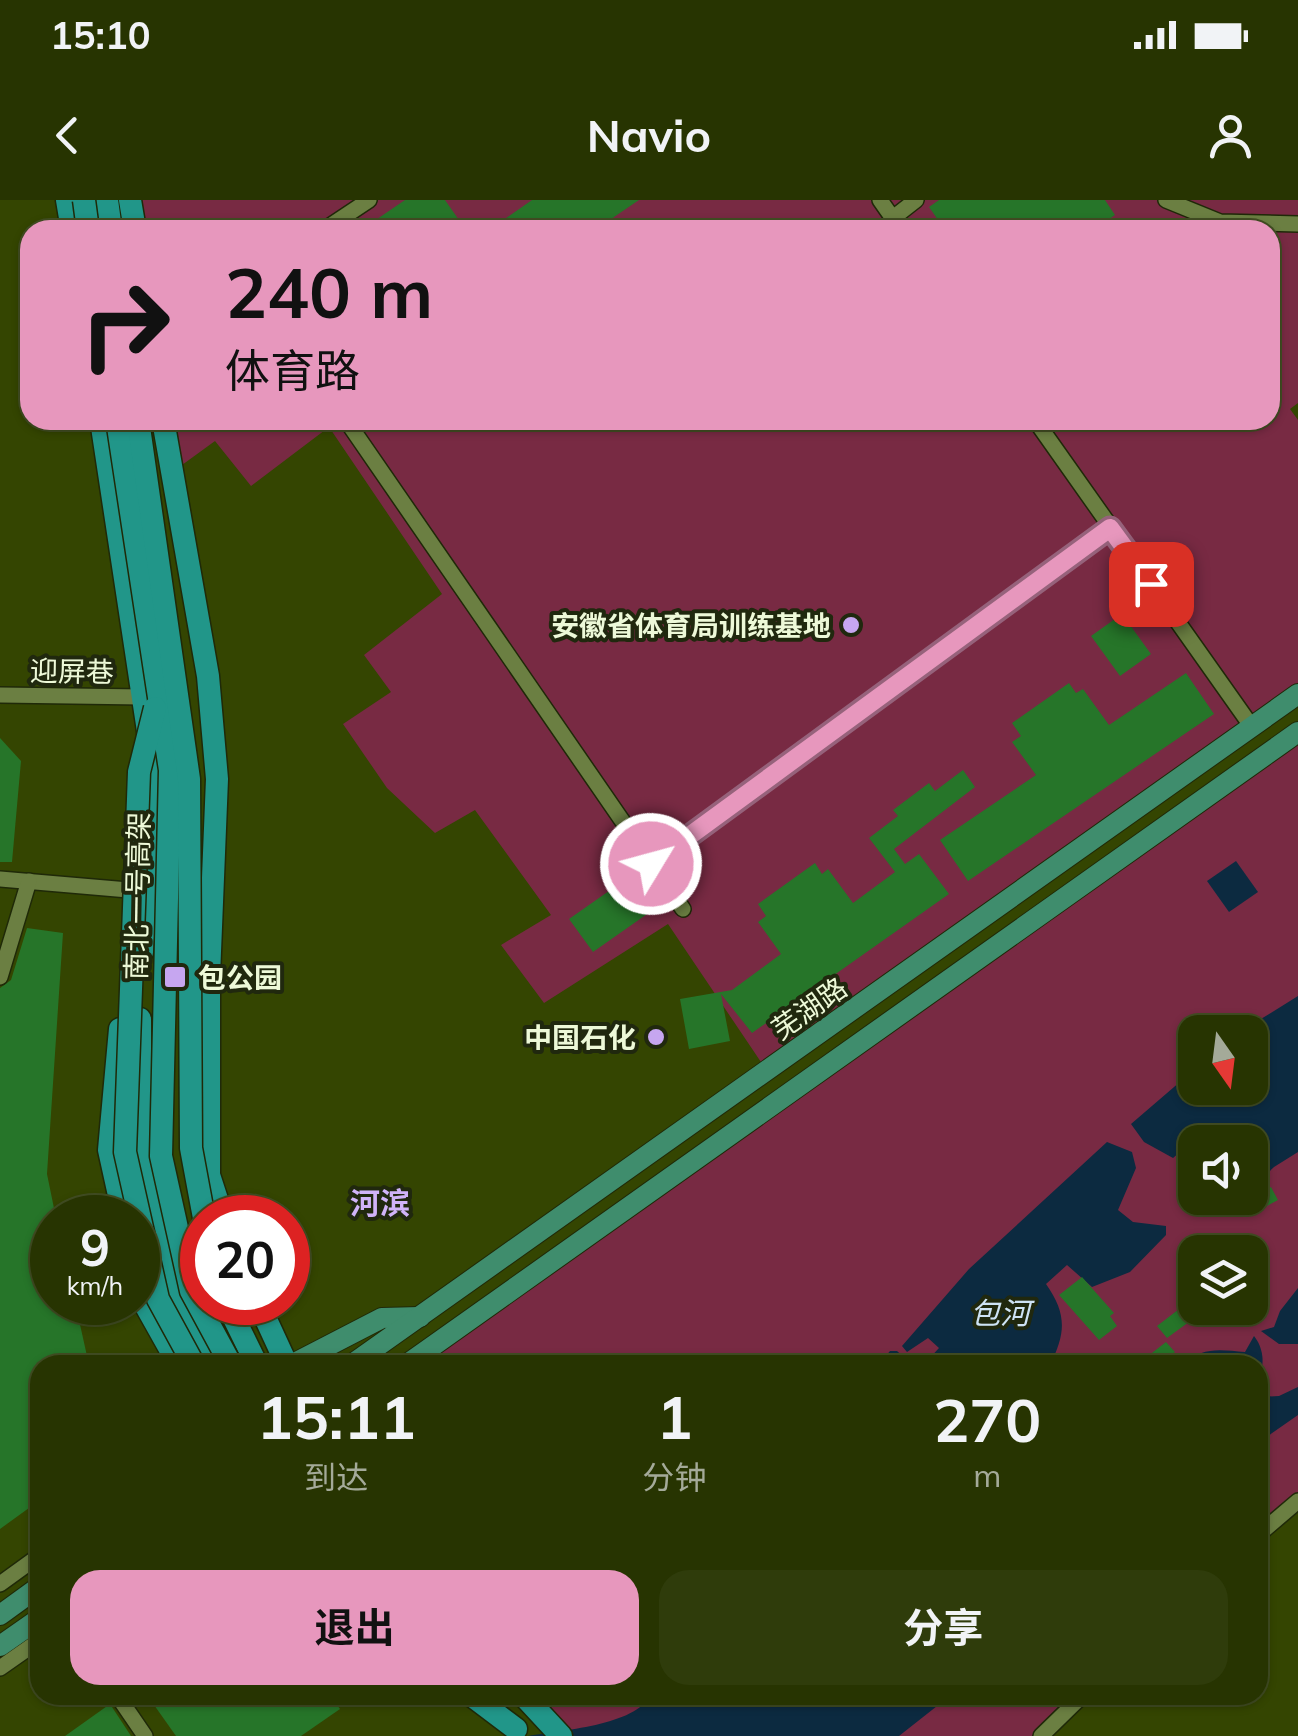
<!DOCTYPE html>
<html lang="zh">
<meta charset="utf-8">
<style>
body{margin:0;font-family:Mulish,"Noto Sans SC",sans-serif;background:#2f3c0b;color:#f1f3f6;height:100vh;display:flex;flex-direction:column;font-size:38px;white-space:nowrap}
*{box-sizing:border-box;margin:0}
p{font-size:32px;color:#a4aa99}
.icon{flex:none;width:55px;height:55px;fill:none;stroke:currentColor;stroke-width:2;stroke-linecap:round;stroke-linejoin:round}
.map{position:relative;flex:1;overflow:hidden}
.panel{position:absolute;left:30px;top:1155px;width:1238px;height:350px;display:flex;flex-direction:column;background:#273401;border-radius:30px;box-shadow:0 2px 8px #0004,0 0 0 2px #434f23}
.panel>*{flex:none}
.banner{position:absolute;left:20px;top:20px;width:1260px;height:210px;border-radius:30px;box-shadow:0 2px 8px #0004,0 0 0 2px #434f23;background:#e797bd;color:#111;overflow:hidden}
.needle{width:65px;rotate:166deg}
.controls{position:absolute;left:1178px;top:815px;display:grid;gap:20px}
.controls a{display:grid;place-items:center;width:90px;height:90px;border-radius:20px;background:#273401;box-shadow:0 2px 8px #0004,0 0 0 2px #434f23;font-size:50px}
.speed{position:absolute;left:30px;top:995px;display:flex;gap:20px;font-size:50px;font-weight:700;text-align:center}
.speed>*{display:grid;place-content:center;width:130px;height:130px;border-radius:50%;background:#273401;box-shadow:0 2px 8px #0004,0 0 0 2px #434f23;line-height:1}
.speed small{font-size:25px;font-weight:400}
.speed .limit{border:15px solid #d22;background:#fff;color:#111}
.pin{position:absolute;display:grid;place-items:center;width:85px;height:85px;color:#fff;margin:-42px;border-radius:20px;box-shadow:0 5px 15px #0006}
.me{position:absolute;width:110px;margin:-55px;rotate:53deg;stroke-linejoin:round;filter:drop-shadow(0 0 8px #0008)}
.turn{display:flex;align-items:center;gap:35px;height:210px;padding:0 40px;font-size:45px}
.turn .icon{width:130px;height:130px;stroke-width:2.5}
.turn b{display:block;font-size:70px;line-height:85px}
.eta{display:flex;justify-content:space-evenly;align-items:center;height:170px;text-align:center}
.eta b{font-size:60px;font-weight:700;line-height:70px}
.cta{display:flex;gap:20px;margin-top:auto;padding:20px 40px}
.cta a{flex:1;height:115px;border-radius:30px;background:#e797bd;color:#111;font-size:40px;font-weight:700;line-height:115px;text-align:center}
.cta a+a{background:#2f3c0b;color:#f1f3f6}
.status{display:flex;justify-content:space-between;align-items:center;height:70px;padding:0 50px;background:#273401;direction:ltr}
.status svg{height:28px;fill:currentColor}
header{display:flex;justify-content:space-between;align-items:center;height:130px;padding:0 40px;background:#273401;font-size:45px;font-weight:700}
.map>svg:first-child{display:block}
</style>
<div class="status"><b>15:10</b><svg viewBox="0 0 49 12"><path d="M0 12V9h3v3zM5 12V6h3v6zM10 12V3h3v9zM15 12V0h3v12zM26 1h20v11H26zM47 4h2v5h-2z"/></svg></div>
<header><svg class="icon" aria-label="back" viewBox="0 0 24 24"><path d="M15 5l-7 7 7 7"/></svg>Navio<svg class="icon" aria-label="person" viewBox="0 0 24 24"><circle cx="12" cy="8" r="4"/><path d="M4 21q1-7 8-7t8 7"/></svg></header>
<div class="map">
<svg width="1298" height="1536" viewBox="0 0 1298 1536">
<rect width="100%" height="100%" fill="#344501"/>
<g fill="#782a43" fill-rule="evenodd">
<path d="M130,0H1298V203L1290,209L1298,220V494L767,871L668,724L544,803L501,745L551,715L475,610L435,633L387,588L343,524L391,492L364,455L442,394L329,227L251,286L215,241L171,273L163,220H1270V30H135Z"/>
<path d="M1298,532V1308L1258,1343V1165H406ZM1195,832H1250V888H1195ZM1195,942H1250V998H1195ZM1195,1052H1250V1108H1195Z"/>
<path d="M528,1495H1082L1040,1536H561Z"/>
</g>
<g fill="#0c2a40">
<path d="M1236,661L1258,692L1229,712L1207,681Z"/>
<path d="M1298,796V952L1274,967L1250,990V942H1195V953L1186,947L1173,958L1144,942L1131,924L1195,869V888H1250V832H1240Z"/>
<path d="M1107,942L1132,952L1136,968L1118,1010L1133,1022L1166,1026V1035L1130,1072L1092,1087L1067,1065L1046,1084C1067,1114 1066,1133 1050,1165H878L890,1151H897L908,1161L915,1153L926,1162L939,1148L928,1138L907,1152L902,1146L969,1069Z"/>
<path d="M1298,1088V1144H1279L1261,1131L1274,1127L1280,1111Z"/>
<path d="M1254,1136C1263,1147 1266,1165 1258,1177V1165H1184C1201,1146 1221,1150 1245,1152Z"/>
<path d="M1298,1187V1215L1258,1243V1197L1279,1196Z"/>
<path d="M649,1495H951L899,1536H528C557,1531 639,1525 649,1495Z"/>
</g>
<g fill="#267529">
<path d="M405,0H445L466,30H361Z"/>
<path d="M532,0H639L595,30H489Z"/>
<path d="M939,0H1105L1115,15L1093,30H945L929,7Z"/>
<path d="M1122,414L1151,454L1120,476L1091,436Z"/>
<path d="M1186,473L1214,514L968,681L940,640L1036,575L1012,542L1021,536L1012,523L1069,483L1076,493L1083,489L1109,525Z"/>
<path d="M0,538L21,561L12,662H0Z"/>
<path d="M963,570L975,587L894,649L905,664L919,654L949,694L752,833L721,794L730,841L689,849L680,799L732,790L781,754L758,722L766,716L758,704L815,663L822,674L828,669L853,703L895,672L869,638L898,616L893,610L929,583L935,591Z"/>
<path d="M636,672L660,705L593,752L569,719Z"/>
<path d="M27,728L63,733L47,974L56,1018H52V1102H75L89,1165H40V1300L0,1329V788L11,780Z"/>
<path d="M1271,987L1278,1000L1263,1008L1257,996Z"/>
<path d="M1260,1069L1269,1083L1250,1094V1075Z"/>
<path d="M1082,1077L1114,1113L1110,1116L1117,1126L1099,1140L1059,1095Z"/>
<path d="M1183,1106L1193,1119L1167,1138L1157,1126Z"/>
<path d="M1166,1142L1175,1152L1156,1165L1148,1156Z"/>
<path d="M147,1495H330L340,1509L301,1536H176Z"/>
<path d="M110,1504L131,1536H65Z"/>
</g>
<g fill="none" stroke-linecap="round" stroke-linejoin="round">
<g stroke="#1f2908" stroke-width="18">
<g id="minor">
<path d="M880,0L901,30"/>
<path d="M1166,0L1220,22L1298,24"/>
<path d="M893,18L916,0"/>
<path d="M324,30L369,0"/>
<path d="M346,220L683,709"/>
<path d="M1035,220L1252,527"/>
<path d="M0,495L143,497"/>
<path d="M651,664L1111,327"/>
<path d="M0,679L140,691"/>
<path d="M0,777L29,681"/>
<path d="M1258,1335L1298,1301"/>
<path d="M0,1384L40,1355"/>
<path d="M0,1468L40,1440"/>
<path d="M117,1495L145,1536"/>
<path d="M1041,1536L1083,1495"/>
</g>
</g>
<g stroke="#1f2908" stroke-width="22">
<g id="major">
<path d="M291,1165L382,1118L420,1117"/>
<path d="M351,1165L1298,494"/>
<path d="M406,1165L1298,532"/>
<path d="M0,1415L40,1386"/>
<path d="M0,1446L40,1418"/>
</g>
</g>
<g stroke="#1f2908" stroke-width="25">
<g id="highway">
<path d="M67,0L72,30"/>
<path d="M107,0L111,30"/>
<path d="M130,0L135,30"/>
<path d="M101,220L154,571L142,752"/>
<path d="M163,220L208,476L217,579L209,776V975L223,1018"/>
<path d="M140,819L141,954L167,1083L208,1165"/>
<path d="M120,829L109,950L124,1018"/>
<path d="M138,1078L142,1099L179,1165"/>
<path d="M226,1102L257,1165"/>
<path d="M258,1102L287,1165"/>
<path d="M471,1495L516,1529"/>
<path d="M523,1495L561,1536"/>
</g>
</g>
<use href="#minor" stroke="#6b7f42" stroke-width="15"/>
<use href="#major" stroke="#3f8d6d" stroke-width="20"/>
<use href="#highway" stroke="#219689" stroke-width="22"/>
<g stroke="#1f2908" stroke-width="25" stroke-linecap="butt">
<g id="highway-bridge">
<path d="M84,0L88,30"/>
<path d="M117,220L170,570L161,956L191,1091L231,1165"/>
<path d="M138,220L189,579L191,948L204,1018"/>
<path d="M155,508L139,572L125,952L158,1099L194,1165"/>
</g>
</g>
<use href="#highway-bridge" stroke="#219689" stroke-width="22"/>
</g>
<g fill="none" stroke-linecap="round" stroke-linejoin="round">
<g stroke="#96627b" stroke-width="25">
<path id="route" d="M651,664L1110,328L1151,384"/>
</g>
<use href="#route" stroke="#e797bd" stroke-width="18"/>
</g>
<g fill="#c6a6f0" stroke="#20280e" stroke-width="4">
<circle cx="851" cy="425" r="10"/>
<rect x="163" y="765" width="24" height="24" rx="5"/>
<circle cx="656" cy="837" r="10"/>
</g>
<g text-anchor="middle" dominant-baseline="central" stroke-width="8" stroke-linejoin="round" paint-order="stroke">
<g font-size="28" font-weight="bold" fill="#edf9d8" stroke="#20280e" text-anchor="end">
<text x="831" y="425">安徽省体育局训练基地</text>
<text x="198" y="777" text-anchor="start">包公园</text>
<text x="636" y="837">中国石化</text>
</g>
<g font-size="28" fill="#edf9d8" stroke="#20280e">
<text transform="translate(72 471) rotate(1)">迎屏巷</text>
<text transform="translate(137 696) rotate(-89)">南北一号高架</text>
<text transform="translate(809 808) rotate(-35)">芜湖路</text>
</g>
<g font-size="30" font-weight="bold" fill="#d0b3f8" stroke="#20280e">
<text x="380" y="1003">河滨</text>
</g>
<g font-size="30" font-style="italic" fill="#cee3f5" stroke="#20280e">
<text x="1000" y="1113">包河</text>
</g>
</g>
</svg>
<div class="controls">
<a><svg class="needle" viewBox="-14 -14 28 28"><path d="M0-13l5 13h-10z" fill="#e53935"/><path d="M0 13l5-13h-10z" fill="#a4aa99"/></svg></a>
<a><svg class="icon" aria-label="sound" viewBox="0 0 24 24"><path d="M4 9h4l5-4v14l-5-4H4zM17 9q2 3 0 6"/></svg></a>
<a><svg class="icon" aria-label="layers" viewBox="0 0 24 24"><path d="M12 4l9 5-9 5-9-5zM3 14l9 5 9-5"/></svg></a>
</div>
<div class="speed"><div>9<small>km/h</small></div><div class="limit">20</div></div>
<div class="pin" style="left:1151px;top:384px;background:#d93025"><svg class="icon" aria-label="arrive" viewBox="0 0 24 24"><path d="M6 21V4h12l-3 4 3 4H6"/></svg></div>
<svg class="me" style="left:651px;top:664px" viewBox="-20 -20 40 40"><circle r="17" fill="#e797bd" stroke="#fff" stroke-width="3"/><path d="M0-11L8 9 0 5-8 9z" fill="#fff"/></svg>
<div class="banner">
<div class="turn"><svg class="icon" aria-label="right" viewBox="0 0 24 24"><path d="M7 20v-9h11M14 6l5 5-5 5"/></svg><div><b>240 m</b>体育路</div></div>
</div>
<section class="panel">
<div class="eta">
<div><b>15:11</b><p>到达</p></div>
<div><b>1</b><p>分钟</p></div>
<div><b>270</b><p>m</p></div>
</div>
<div class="cta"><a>退出</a><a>分享</a></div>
</section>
</div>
